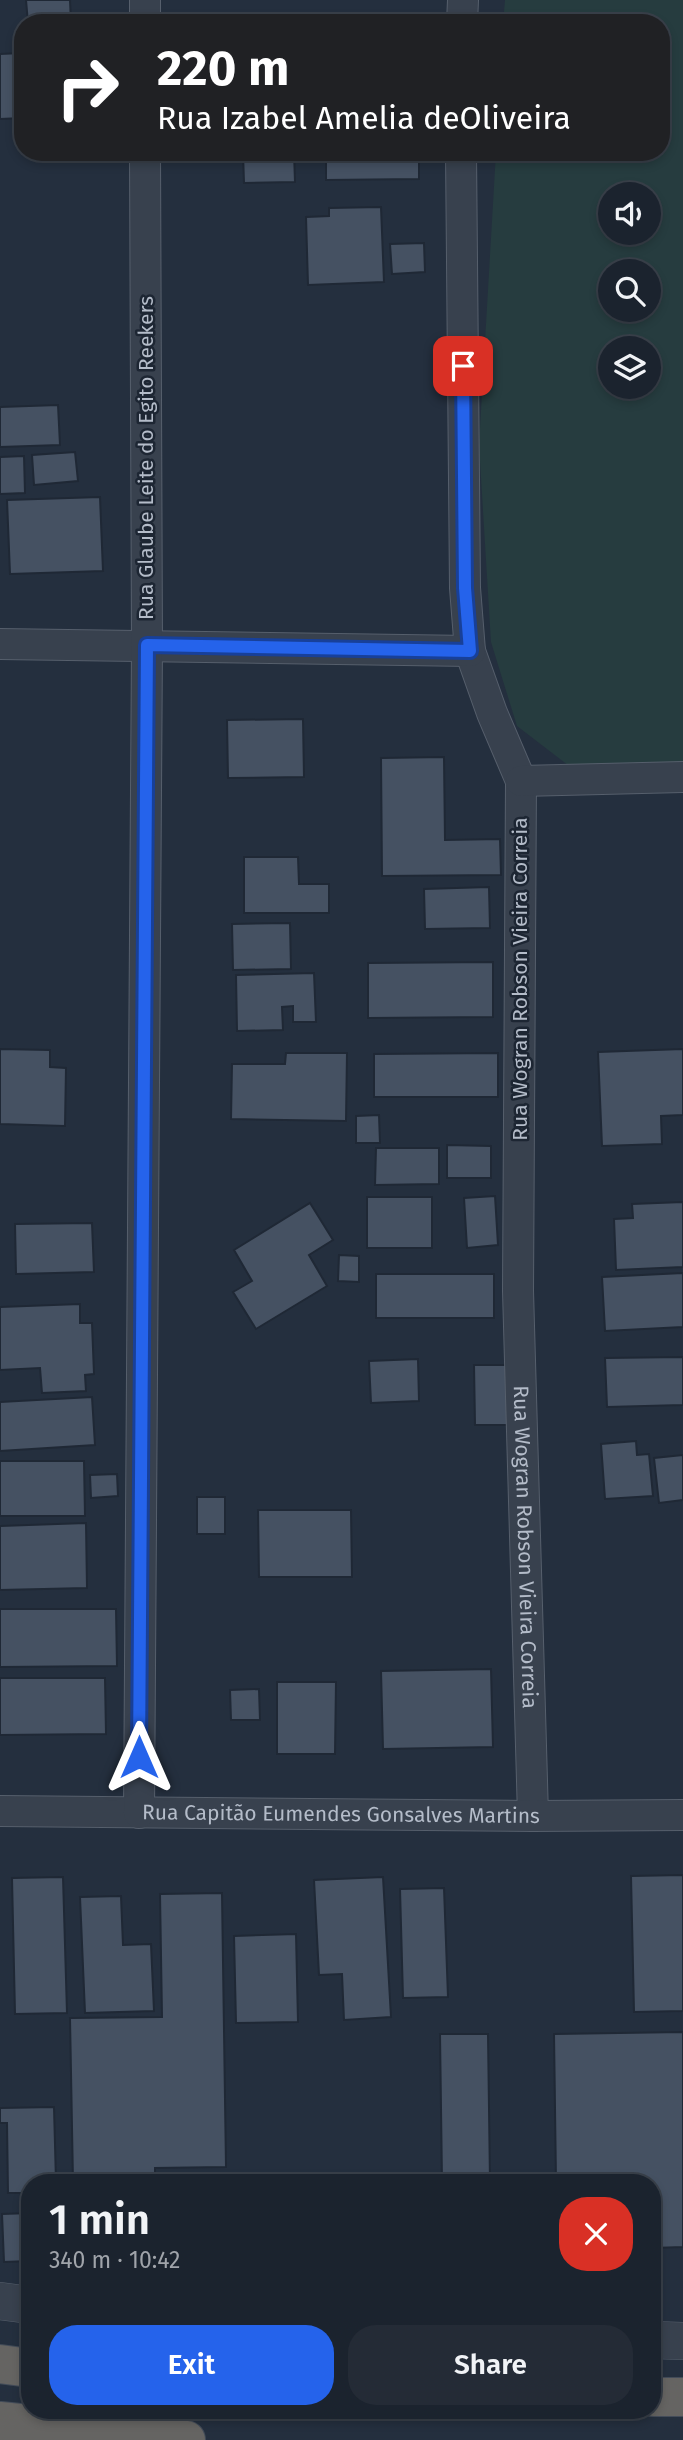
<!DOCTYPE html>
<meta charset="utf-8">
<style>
body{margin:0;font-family:"Fira Sans",sans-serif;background:#242b36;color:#f1f3f6;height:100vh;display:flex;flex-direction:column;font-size:26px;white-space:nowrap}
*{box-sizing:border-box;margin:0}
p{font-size:23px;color:#a0a4aa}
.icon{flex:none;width:38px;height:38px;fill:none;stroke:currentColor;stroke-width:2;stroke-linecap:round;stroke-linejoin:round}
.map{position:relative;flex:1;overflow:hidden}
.side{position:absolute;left:21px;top:2174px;width:640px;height:245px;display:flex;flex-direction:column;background:#1b232e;border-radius:28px;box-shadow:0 4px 10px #0003,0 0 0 2px #39404a}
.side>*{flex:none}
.top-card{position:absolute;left:14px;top:14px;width:656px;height:147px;border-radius:28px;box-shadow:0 4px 10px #0003,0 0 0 2px #39404a;background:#202124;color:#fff;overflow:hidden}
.buttons{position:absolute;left:598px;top:182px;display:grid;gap:14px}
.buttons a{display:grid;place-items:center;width:63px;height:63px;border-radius:50%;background:#1b232e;box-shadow:0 4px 10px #0003,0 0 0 2px #39404a;font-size:35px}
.pin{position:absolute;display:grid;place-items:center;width:60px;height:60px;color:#fff;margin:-30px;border-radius:14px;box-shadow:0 4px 10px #0006}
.me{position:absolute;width:77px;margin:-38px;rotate:0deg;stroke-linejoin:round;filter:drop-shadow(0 0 5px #0008)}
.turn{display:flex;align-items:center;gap:24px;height:147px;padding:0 28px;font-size:32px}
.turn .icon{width:91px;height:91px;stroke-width:2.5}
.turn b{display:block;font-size:49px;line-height:60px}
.round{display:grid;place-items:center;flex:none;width:74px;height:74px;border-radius:28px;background:#242b36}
.headline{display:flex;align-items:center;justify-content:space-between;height:119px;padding:0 28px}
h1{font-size:42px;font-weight:600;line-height:52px}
.primary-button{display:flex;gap:14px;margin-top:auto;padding:14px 28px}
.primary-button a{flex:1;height:80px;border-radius:28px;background:#2563eb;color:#fff;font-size:28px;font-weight:600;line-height:80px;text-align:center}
.primary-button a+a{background:#242b36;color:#f1f3f6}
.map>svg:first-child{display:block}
</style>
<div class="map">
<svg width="683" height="2440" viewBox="0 0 683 2440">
<rect width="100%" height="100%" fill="#242f3e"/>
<path fill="#263c3f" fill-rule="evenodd" d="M505,0H683V763L573,769L517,726L491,642L479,445L496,152H662V23H503ZM611,194H649V233H611ZM611,271H649V310H611ZM611,348H649V387H611Z"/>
<g fill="#455162" stroke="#1f2835" stroke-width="2">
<path d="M26,0H70L71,23H28Z"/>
<path d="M21,53L23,118L0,119V54Z"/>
<path d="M294,152L295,182L244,183L243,153Z"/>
<path d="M326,152H419V179L326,180Z"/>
<path d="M381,207L384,282L308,285L306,217L329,216V208Z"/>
<path d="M424,243L425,272L392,274L390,244Z"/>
<path d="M58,405L60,445L0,447V407Z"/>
<path d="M75,452L78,481L34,485L32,455Z"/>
<path d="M24,456L25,493L0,494V457Z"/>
<path d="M100,497L103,571L10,574L7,500Z"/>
<path d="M303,719L304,777L228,778L227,720Z"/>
<path d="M444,757L445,840L500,839L501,875L382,876L381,758Z"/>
<path d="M244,857H298L299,884H329V913H244Z"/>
<path d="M489,887L490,928L425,929L424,889Z"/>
<path d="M290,923L291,969L233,970L232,924Z"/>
<path d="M493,962V1017L368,1018V963Z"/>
<path d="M314,973L316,1022H293V1006L282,1007L283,1030L237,1031L236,975Z"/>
<path d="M0,1049L50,1050V1067L66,1068L65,1126L0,1124Z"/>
<path d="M683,1049V1115L661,1116L662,1144L602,1146L598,1052Z"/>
<path d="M286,1053H347L346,1121L231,1119L232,1064H285Z"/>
<path d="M498,1053V1097H374V1054Z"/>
<path d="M379,1115L380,1143H356V1116Z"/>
<path d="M447,1145L491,1146V1178H447Z"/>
<path d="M376,1148H439V1184L375,1185Z"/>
<path d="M495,1196L498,1245L467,1248L464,1198Z"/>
<rect x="367" y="1197" width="65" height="51"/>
<path d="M683,1202V1267L616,1270L614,1219L633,1218L632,1204Z"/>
<path d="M310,1203L333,1240L309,1255L327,1286L256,1329L233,1292L252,1281L234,1250Z"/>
<path d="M92,1223L94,1272L16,1274L15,1224Z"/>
<path d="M339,1255L359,1256V1282L338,1281Z"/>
<path d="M683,1273V1327L605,1331L602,1277Z"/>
<rect x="376" y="1274" width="118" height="44"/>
<path d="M80,1304V1323H92L94,1374L85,1375L86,1391L42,1393L40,1368L0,1370V1307Z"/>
<path d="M683,1357V1405L607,1407L605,1358Z"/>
<path d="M418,1359L419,1401L371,1403L369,1361Z"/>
<path d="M474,1365H508V1425H475Z"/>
<path d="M92,1397L95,1445L0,1451V1402Z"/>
<path d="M636,1441L637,1455L649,1454L653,1496L605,1499L601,1444Z"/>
<path d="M683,1455V1500L659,1503L654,1458Z"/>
<path d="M0,1461H84L85,1516H0Z"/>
<path d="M117,1474L118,1496L91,1498L90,1475Z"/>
<rect x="197" y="1497" width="28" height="37"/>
<path d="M258,1510H351L352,1577H259Z"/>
<path d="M86,1523L87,1588L0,1590V1526Z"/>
<path d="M0,1609H116L117,1666L0,1667Z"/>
<path d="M491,1669L493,1747L383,1749L381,1671Z"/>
<path d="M0,1678H105L106,1734L0,1735Z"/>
<path d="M277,1682H336L335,1754H277Z"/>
<path d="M259,1689L260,1720H231L230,1690Z"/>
<path d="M683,1875V2011L634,2012L631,1876Z"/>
<path d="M63,1877L67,2013L15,2014L12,1878Z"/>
<path d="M383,1877L391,2017L344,2020L342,1974L319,1975L314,1880Z"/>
<path d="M444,1888L448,1997L403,1998L400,1889Z"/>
<path d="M222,1893L226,2167L155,2168V2182H73L70,2018L162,2017L160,1894Z"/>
<path d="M121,1896L123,1945L151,1944L154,2011L85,2013L80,1897Z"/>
<path d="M296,1934L298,2022L236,2023L234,1936Z"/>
<path d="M683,2032V2247L653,2248V2182H556L554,2034Z"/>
<path d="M440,2034H488L490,2182H442Z"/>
<path d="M54,2107L56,2182H30V2193H8L7,2123H0V2108Z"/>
<path d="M30,2213V2261L4,2262L2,2214Z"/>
</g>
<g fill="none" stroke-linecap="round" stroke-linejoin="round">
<g stroke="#565f6c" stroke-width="32">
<g id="minor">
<path d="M145,0V23"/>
<path d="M462,23L463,0"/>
<path id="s1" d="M461,152L465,588L470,651L492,713L521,781L518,1291L533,1816"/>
<path d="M0,644L470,651"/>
<path d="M521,781L683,777"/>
<path id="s2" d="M0,1811L533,1816L683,1815"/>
<path d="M139,1813L147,645L145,152"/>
</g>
</g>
<g stroke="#565f6c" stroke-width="38">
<g id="tertiary">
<path d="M0,2301L30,2305"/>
<path d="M653,2340L683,2341"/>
</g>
</g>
<g stroke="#434c59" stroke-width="40">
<g id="trunk">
<path d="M0,2364L30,2368"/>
<path d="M653,2397H683"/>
<path d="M0,2421L186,2440"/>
</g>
</g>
<use href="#minor" stroke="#38414e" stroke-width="30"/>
<use href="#tertiary" stroke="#38414e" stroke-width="37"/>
<use href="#trunk" stroke="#656462" stroke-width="38"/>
</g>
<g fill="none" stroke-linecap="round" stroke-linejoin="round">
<g stroke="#184099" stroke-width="18">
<path id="route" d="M139,1757L147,645L470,651L465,588L463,366"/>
</g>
<use href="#route" stroke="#2563eb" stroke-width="12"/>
</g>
<g text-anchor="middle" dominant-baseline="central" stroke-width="5" stroke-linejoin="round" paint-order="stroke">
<g font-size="21" fill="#b4bcc9" stroke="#1d2633">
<text transform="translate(146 458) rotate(-90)">Rua Glaube Leite do Egito Reekers</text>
<text transform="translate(520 979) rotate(-90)">Rua Wogran Robson Vieira Correia</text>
<text stroke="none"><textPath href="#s1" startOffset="1405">Rua Wogran Robson Vieira Correia</textPath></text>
<text stroke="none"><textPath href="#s2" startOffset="341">Rua Capitão Eumendes Gonsalves Martins</textPath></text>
</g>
</g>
</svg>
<div class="buttons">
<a><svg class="icon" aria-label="sound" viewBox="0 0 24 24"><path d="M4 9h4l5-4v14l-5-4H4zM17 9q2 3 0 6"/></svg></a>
<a><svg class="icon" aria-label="search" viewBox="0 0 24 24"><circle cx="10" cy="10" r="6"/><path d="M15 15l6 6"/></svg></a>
<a><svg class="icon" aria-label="layers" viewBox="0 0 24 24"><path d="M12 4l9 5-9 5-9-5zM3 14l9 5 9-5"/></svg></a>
</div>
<div class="pin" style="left:463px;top:366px;background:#d93025"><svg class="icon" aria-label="arrive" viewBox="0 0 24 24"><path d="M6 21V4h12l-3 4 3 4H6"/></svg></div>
<svg class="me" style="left:139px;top:1757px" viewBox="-20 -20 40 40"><path d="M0-17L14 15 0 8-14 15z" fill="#2563eb" stroke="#fff" stroke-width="4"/></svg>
<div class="top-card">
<div class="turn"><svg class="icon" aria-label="right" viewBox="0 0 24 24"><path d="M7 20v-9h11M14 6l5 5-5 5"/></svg><div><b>220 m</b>Rua Izabel Amelia deOliveira</div></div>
</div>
<section class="side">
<div class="headline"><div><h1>1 min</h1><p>340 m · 10:42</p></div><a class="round" style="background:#d93025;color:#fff"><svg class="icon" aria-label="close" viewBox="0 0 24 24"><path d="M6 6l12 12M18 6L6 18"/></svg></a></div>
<div class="primary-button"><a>Exit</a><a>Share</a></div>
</section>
</div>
